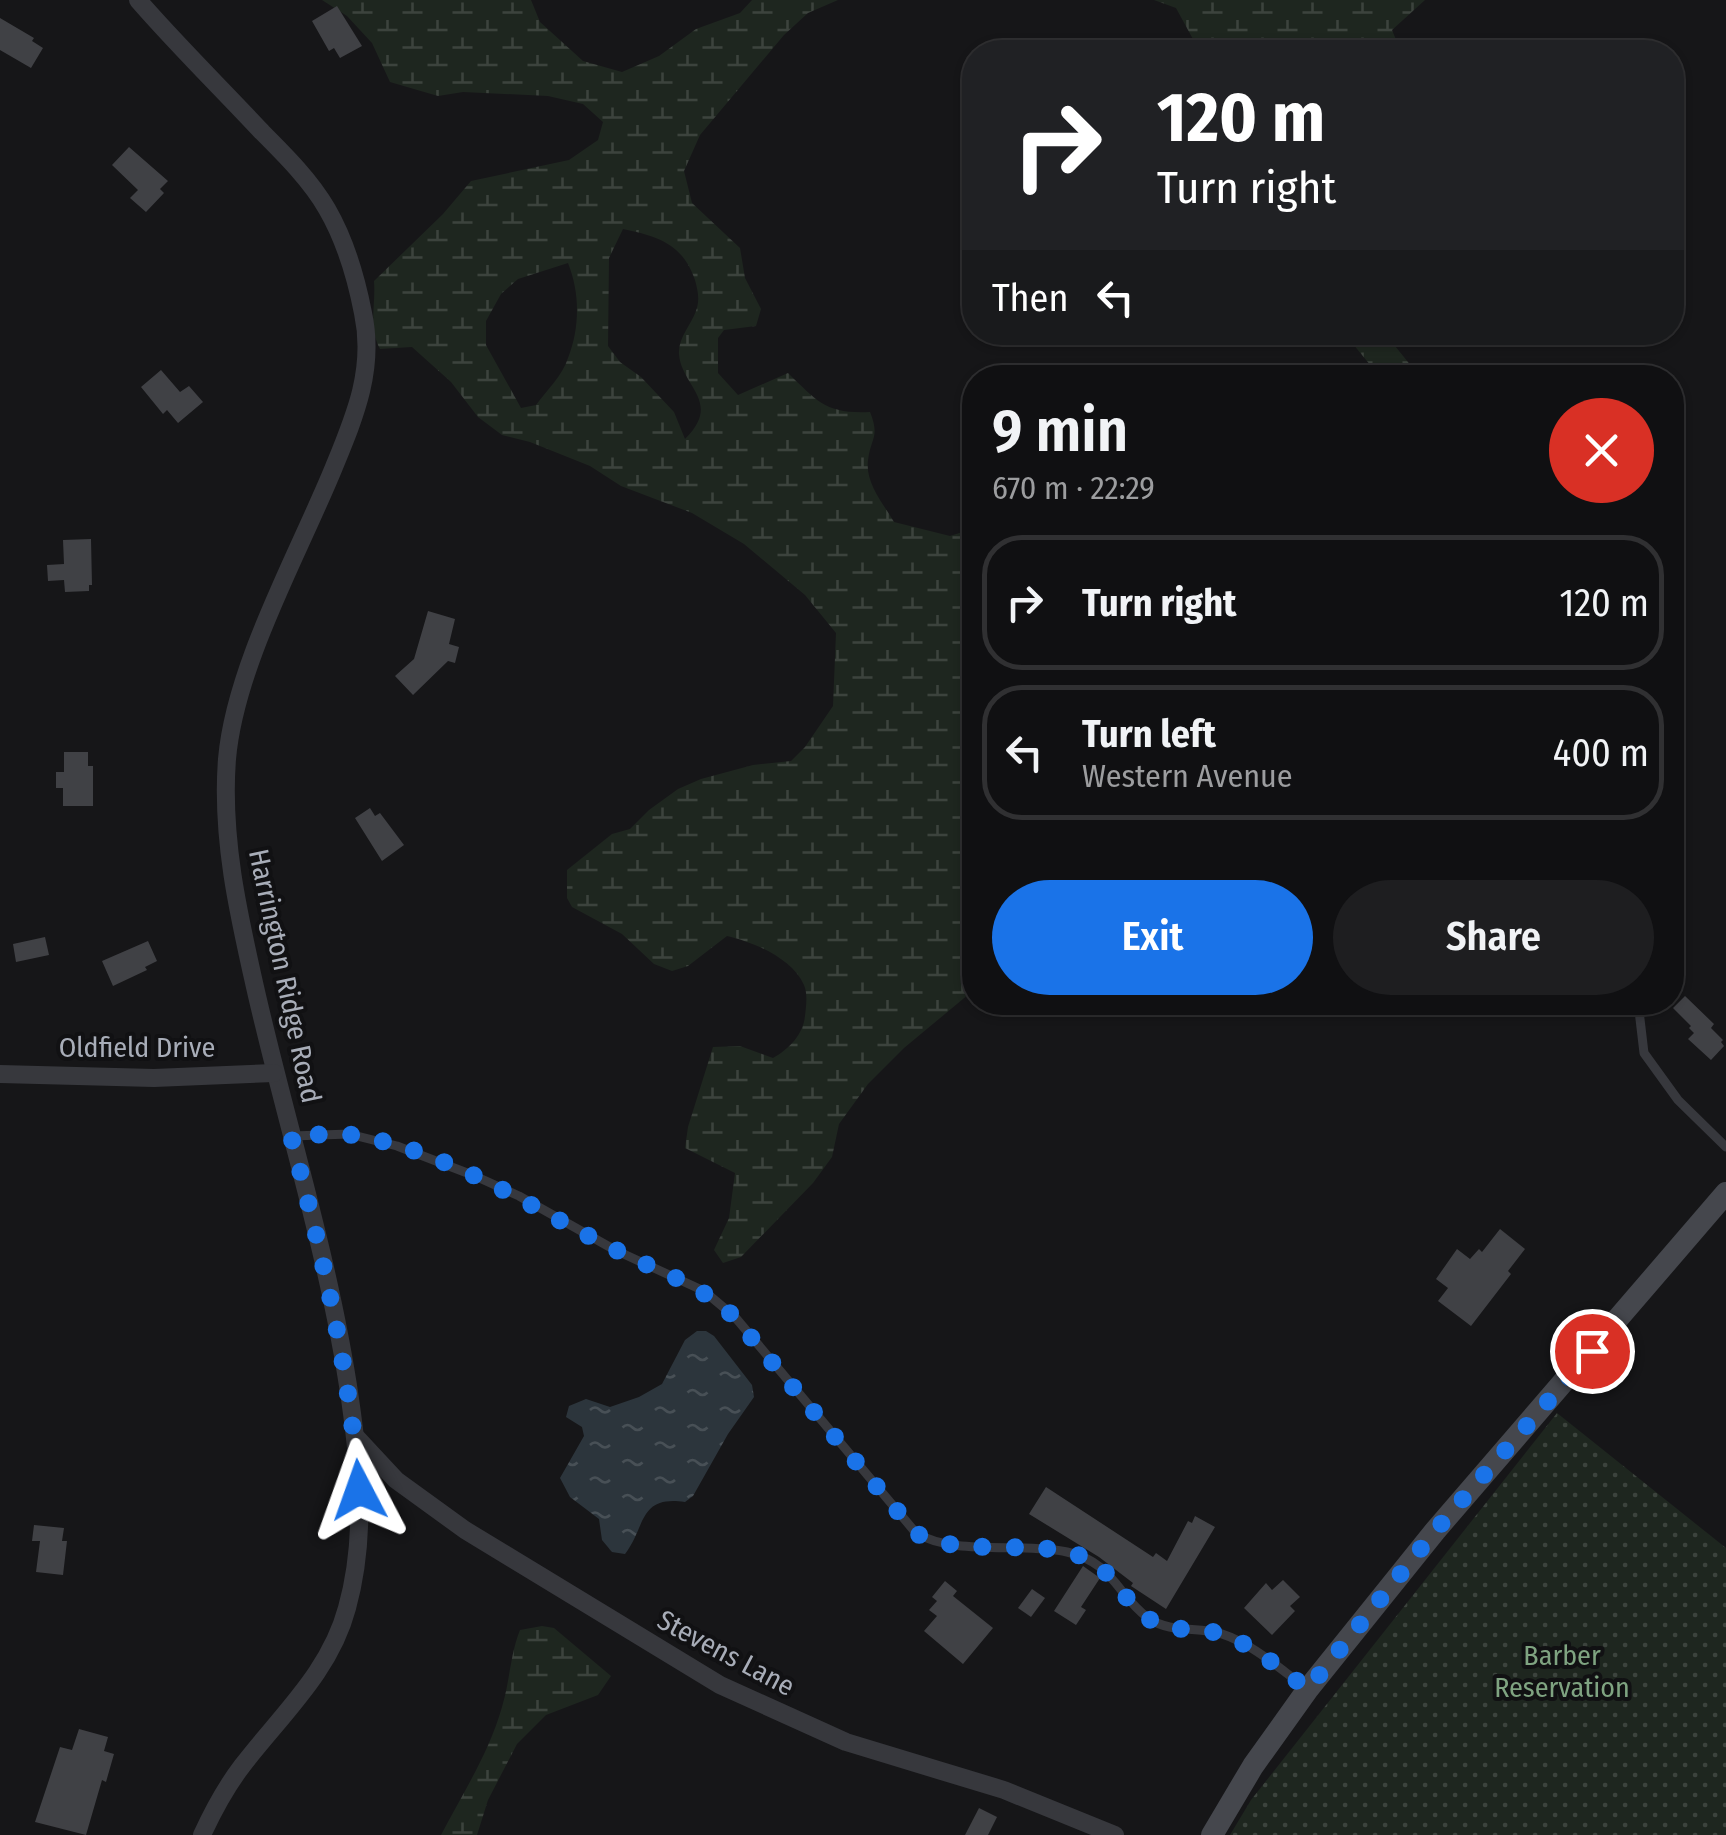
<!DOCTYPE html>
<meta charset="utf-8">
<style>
body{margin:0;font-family:"Fira Sans Condensed",sans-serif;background:#1e1e20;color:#f1f3f6;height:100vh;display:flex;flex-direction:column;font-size:38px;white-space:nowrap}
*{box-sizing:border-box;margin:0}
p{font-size:32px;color:#9c9d9f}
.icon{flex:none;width:55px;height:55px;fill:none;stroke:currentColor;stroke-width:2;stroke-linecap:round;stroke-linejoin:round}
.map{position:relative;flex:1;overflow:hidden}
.sheet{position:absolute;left:962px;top:365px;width:722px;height:650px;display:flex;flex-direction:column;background:#101012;border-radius:40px;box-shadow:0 2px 8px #0004,0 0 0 2px #303032}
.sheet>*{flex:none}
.hud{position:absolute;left:962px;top:40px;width:722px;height:305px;border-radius:40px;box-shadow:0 2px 8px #0004,0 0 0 2px #303032;background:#202124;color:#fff;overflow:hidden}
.pin{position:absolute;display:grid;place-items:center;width:85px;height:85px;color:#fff;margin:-42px;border:5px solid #fff;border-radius:50%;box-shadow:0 2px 10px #0007}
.me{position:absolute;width:110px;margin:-55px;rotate:356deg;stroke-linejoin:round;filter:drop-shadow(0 0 8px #0008)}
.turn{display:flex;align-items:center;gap:35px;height:210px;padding:0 30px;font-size:45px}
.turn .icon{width:130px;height:130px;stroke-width:2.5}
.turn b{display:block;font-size:70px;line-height:85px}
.then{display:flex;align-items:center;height:95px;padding:0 30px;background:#0003;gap:20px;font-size:38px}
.round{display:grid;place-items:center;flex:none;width:105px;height:105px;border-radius:52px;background:#1e1e20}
.overview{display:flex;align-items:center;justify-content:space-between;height:170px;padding:0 30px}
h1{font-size:60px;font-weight:600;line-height:75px}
.action{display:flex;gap:20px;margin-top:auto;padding:20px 30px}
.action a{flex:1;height:115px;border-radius:60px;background:#1a73e8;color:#fff;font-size:40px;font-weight:600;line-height:115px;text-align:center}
.action a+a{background:#1e1e20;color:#f1f3f6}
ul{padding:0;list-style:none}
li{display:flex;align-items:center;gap:30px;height:135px;margin:0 20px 15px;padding:0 10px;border:5px solid #303032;border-radius:40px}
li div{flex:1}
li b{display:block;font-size:38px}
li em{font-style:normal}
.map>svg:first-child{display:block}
</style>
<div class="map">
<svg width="1726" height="1835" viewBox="0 0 1726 1835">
<defs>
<pattern id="wetland-marsh" width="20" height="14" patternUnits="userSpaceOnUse" patternTransform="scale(2.5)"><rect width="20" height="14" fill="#1e261f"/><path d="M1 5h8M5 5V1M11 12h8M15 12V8" fill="none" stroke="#3c433d"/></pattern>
<pattern id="park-dots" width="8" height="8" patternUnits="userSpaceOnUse" patternTransform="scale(2.5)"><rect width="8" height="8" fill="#1e261f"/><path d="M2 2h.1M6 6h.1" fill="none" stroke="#3c433d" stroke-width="1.8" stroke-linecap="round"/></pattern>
<pattern id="water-ripples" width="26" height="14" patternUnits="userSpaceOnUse" patternTransform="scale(2.5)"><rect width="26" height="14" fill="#2c353c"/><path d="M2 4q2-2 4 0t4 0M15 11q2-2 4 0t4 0" fill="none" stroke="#485056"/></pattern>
</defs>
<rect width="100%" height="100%" fill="#161618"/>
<g fill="url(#wetland-marsh)" fill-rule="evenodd">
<path d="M322,0H531L540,22L583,61L622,72L659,56L696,29L740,13L752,0H838L808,13L784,35L700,135L684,171L692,203L740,248L745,278L761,309L756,326L724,330L718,338V373L738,395L788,373C818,402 826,414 870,412C880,437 871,437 868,460C865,483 883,503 894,522L950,536L975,528V989L904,1048L868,1084L839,1124L832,1157L813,1183L741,1257L723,1263L714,1250L729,1218L735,1173L685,1148L688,1127L713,1047L740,1046L773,1058C789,1049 803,1035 805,1016C806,1007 808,994 804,985C792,958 753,942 727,936L688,966L672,971L654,964L622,934L572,907L567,898V870L612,834L630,829L649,810L678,789L701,779L753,765L791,761L805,747L833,706L836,633L805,595L744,544L692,513L621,486L590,466L530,442L502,435L478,417L451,382L412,347L380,349C368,326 376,306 374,281L443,214L471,181L569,160L598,140L603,122L583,104L548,96L463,92L438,96L390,82L372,43L347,16ZM623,229C657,236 683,244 695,280C698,291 700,300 696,311C691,325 678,338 679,354C681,386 723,402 685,439L674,412L641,377L620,362L608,346L609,258ZM568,263C580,293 580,327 568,358C563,375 546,391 536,405L521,408L486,345V321L501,294L518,279Z"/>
<path d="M1154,0H1425L1392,30L1401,52H1200L1176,8Z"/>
<path d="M1344,333H1389L1391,341L1420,377H1380Z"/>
<path d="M542,1626L554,1628L611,1676L598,1695L546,1715L517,1744L488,1800L477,1835H441C463,1793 489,1753 502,1707C510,1681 510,1655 520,1630Z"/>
</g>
<path fill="url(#park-dots)" d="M1557,1413L1726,1548V1835H1230L1251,1800Z"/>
<path fill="url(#water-ripples)" d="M697,1331H706L714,1336L752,1385L754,1397L728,1434L693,1496L685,1502C638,1495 646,1527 625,1554L612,1552L602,1540L599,1519L570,1497L560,1478L584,1436L582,1427L566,1417L569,1406L586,1399L610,1407L639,1397L662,1384L685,1340Z"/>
<g fill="#404145">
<path d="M337,6L362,46L340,58L334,48L329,51L312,21Z"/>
<path d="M0,18L34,38L32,41L43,48L31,68L0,50Z"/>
<path d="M129,147L168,181L160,189L164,193L146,212L130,198L138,190L112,165Z"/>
<path d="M161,370L180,392L189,386L203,402L178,423L167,410L163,414L141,387Z"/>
<path d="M91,539L92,585H89V591L65,592L64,580L48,581L47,565L64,564L63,540Z"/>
<path d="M428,611L455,619L449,644L459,647L455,663L448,661L413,695L395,676L414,659Z"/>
<path d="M64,752H88V766H93V806H63V788H56V772H64Z"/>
<path d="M370,808L375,816L380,813L404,845L382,861L355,818Z"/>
<path d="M45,937L49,955L16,962L13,944Z"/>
<path d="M148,941L157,961L145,967L147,970L113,986L102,961Z"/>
<path d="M1685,996L1714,1024L1711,1028L1723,1040L1721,1042L1724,1046L1711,1060L1688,1039L1694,1033L1689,1028L1691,1026L1673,1008Z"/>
<path d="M1500,1229L1525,1249L1508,1271L1511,1274L1471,1326L1438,1301L1448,1288L1436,1279L1457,1249L1470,1259L1479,1249L1482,1252Z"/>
<path d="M1046,1487L1153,1557L1156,1553L1167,1561L1188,1521L1192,1523L1195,1516L1215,1527L1166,1609L1131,1586L1133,1583L1099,1557L1029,1514Z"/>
<path d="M34,1525L64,1528L62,1541H67L63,1575L36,1572L40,1541H32Z"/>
<path d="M1083,1566L1100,1578L1081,1607L1086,1610L1076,1625L1054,1611Z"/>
<path d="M1283,1580L1300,1597L1290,1606L1295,1611L1272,1635L1244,1608L1266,1583L1272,1590Z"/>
<path d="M945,1581L957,1591L953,1596L993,1628L963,1664L924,1631L937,1616L929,1610L937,1601L932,1597Z"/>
<path d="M1032,1589L1045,1598L1031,1617L1018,1608Z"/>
<path d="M79,1729L108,1737L104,1751L114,1754L106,1782L102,1780L86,1835L35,1822L60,1747L72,1750Z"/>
<path d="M979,1808L997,1817L988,1835H965Z"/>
</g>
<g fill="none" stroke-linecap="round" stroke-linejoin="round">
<g stroke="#37383d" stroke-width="9">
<path d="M1638,1002L1644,1053L1678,1100L1726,1147"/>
<path d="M293,1136L349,1134L397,1146L475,1176L519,1196L615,1250L704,1291L735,1317L916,1533C954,1556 1022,1542 1067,1552C1113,1562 1117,1595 1148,1618C1171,1634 1198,1626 1222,1634C1253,1644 1280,1669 1306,1688"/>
</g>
<g stroke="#37383d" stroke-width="18">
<path d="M138,0C178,46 221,88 262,132C285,155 311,181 327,209C345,240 356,277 363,313C375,369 355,416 334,467C298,555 235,666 227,759C221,837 238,912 255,987C286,1124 330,1260 350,1399C360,1468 366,1540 347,1608C330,1672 281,1715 242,1766C226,1787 213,1811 202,1835"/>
<path d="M0,1074L154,1078L274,1073"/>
<path d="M355,1436L396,1480L465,1530L720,1685L846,1742L1004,1790L1115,1835"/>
</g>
<path stroke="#45474d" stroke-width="22" d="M1212,1835L1253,1766L1308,1689L1435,1531L1726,1193"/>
</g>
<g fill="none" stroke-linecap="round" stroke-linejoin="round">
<path stroke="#1a73e8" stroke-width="18" stroke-dasharray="0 32.4" d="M359,1490C350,1370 322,1253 291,1136C310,1136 333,1132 352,1135C448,1150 531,1208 616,1250C657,1271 701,1284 734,1317L916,1533C954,1556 1023,1541 1068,1552C1114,1563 1117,1597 1149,1619C1172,1634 1200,1626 1224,1635C1255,1646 1281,1670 1308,1689L1435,1531L1592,1351"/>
</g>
<g text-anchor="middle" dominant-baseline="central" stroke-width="8" stroke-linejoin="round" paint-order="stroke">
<g font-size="28" fill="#a8adb8" stroke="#111113">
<text transform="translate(285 976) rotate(78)">Harrington Ridge Road</text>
<text x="137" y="1047">Oldfield Drive</text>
<text transform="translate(726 1653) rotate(28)">Stevens Lane</text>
</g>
<g font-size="28" fill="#7fa381" stroke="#111113">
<text x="1562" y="1655">Barber<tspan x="1562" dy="32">Reservation</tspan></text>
</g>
</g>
</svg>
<div class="pin" style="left:1592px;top:1351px;background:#d93025"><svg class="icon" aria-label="arrive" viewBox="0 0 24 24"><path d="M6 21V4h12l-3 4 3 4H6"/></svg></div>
<svg class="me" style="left:359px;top:1490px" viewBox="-20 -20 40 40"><path d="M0-17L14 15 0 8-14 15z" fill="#1a73e8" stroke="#fff" stroke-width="4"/></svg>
<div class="hud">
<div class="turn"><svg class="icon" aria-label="right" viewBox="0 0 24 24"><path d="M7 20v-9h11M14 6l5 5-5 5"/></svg><div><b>120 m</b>Turn right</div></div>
<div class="then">Then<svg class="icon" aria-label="left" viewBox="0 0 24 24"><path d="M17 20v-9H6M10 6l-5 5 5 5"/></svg></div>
</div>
<section class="sheet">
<div class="overview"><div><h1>9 min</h1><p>670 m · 22:29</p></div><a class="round" style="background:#d93025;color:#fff"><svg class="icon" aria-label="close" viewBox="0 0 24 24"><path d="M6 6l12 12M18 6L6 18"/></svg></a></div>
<ul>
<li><svg class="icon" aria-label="right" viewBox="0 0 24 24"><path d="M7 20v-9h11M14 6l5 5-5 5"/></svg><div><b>Turn right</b></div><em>120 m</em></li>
<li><svg class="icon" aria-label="left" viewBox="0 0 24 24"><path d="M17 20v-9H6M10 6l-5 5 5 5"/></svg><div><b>Turn left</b><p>Western Avenue</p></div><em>400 m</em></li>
</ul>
<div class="action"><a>Exit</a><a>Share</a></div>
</section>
</div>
